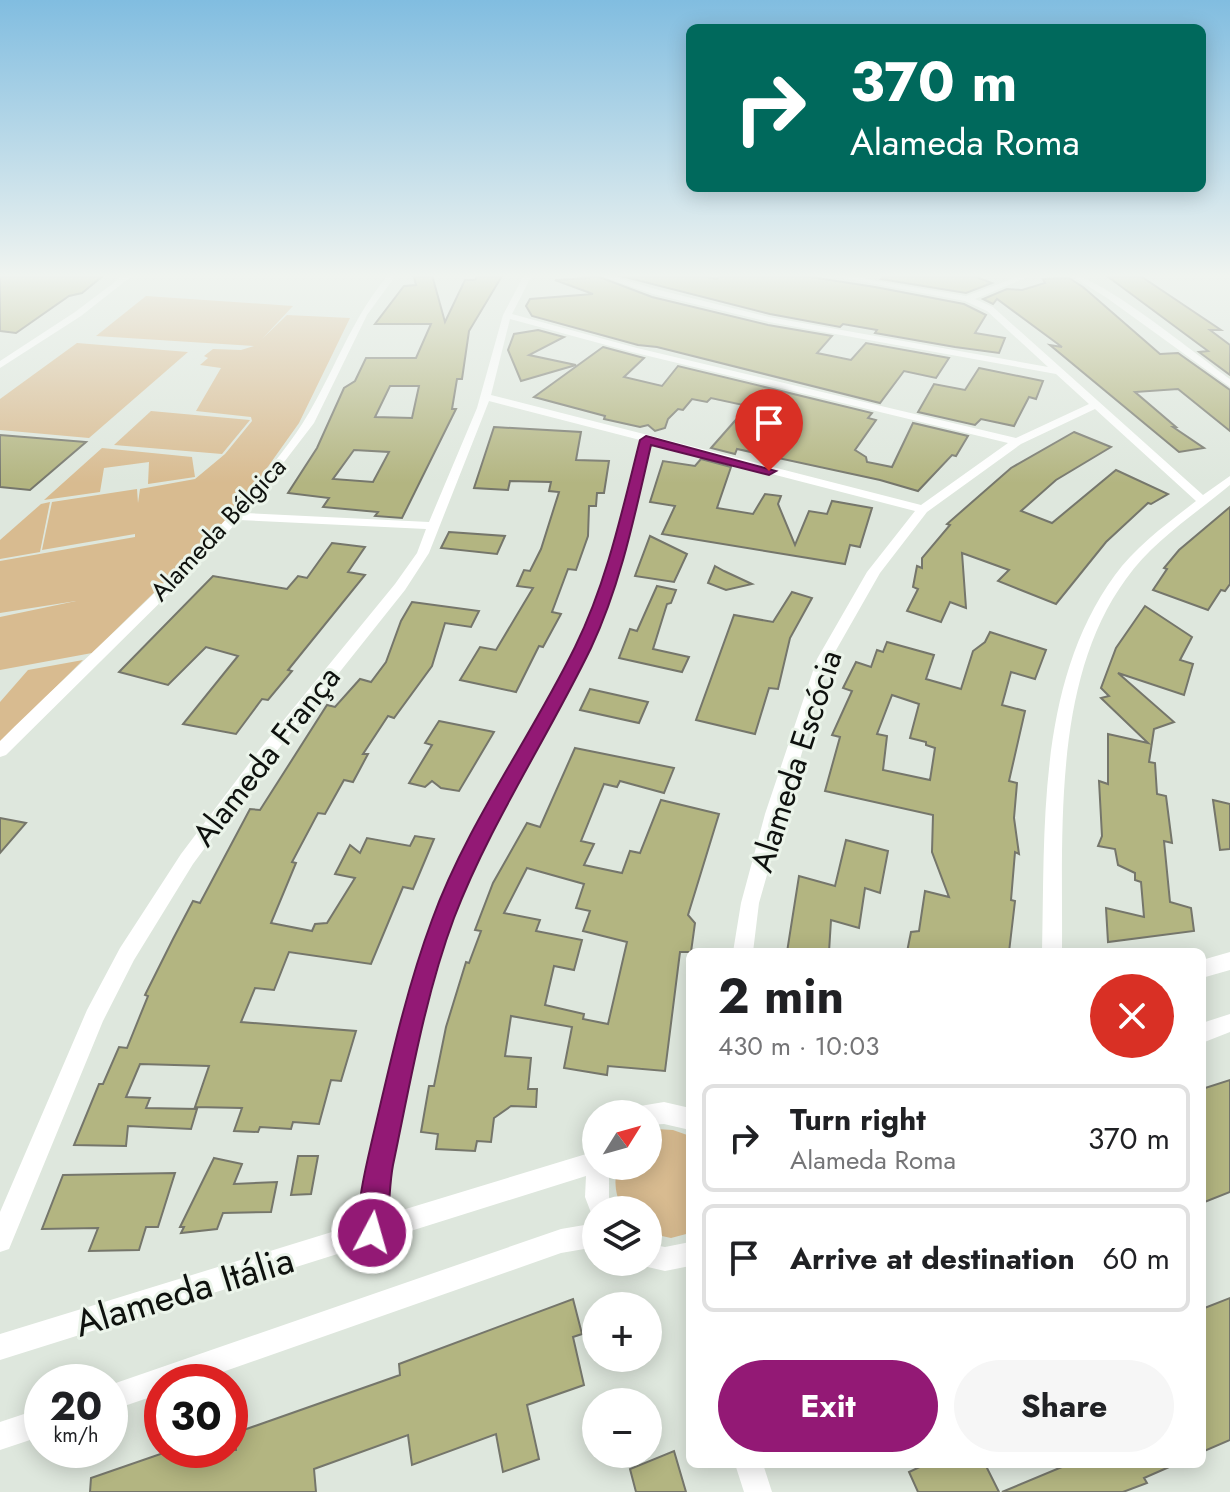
<!DOCTYPE html>
<meta charset="utf-8">
<style>
body{margin:0;font-family:Jost,sans-serif;background:#f6f6f6;color:#202124;height:100vh;display:flex;flex-direction:column;font-size:30px;white-space:nowrap}
*{box-sizing:border-box;margin:0}
p{font-size:26px;color:#757577}
.icon{flex:none;width:44px;height:44px;fill:none;stroke:currentColor;stroke-width:2;stroke-linecap:round;stroke-linejoin:round}
.map{position:relative;flex:1;overflow:hidden}
.side{position:absolute;left:686px;top:948px;width:520px;height:520px;display:flex;flex-direction:column;background:#fff;border-radius:12px;box-shadow:0 4px 20px #0003}
.side>*{flex:none}
.guide{position:absolute;left:686px;top:24px;width:520px;height:168px;border-radius:12px;box-shadow:0 4px 20px #0003;background:#00695c;color:#fff;overflow:hidden}
.needle{width:52px;rotate:53deg}
.fabs{position:absolute;left:582px;top:1100px;display:grid;gap:16px}
.fabs a{display:grid;place-items:center;width:80px;height:80px;border-radius:50%;background:#fff;box-shadow:0 4px 20px #0003;font-size:40px}
.speed{position:absolute;left:24px;top:1364px;display:flex;gap:16px;font-size:40px;font-weight:700;text-align:center}
.speed>*{display:grid;place-content:center;width:104px;height:104px;border-radius:50%;background:#fff;box-shadow:0 4px 20px #0003;line-height:1}
.speed small{font-size:20px;font-weight:400}
.speed .limit{border:12px solid #d22;background:#fff;color:#111}
.pin{position:absolute;display:grid;place-items:center;width:68px;height:68px;color:#fff;margin:-82px -34px;border-radius:50% 50% 50% 0;rotate:-45deg;box-shadow:0 0 8px #0007}
.pin .icon{rotate:45deg}
.me{position:absolute;width:88px;margin:-44px;rotate:6deg;stroke-linejoin:round;filter:drop-shadow(0 0 6px #0008)}
.turn{display:flex;align-items:center;gap:28px;height:168px;padding:0 32px;font-size:36px}
.turn .icon{width:104px;height:104px;stroke-width:2.5}
.turn b{display:block;font-size:56px;line-height:68px}
.round{display:grid;place-items:center;flex:none;width:84px;height:84px;border-radius:42px;background:#f6f6f6}
.summary{display:flex;align-items:center;justify-content:space-between;height:136px;padding:0 32px}
h1{font-size:48px;font-weight:700;line-height:60px}
.primary-button{display:flex;gap:16px;margin-top:auto;padding:16px 32px}
.primary-button a{flex:1;height:92px;border-radius:48px;background:#931975;color:#fff;font-size:32px;font-weight:700;line-height:92px;text-align:center}
.primary-button a+a{background:#f6f6f6;color:#202124}
ul{padding:0;list-style:none}
li{display:flex;align-items:center;gap:24px;height:108px;margin:0 16px 12px;padding:0 16px;border:4px solid #e0e0e0;border-radius:12px}
li div{flex:1}
li b{display:block;font-size:30px}
li em{font-style:normal}
.map>svg:first-child{display:block}
</style>
<div class="map">
<svg width="1230" height="1492" viewBox="0 0 1230 1492">
<rect width="100%" height="100%" fill="#dee7dd"/>
<g fill="#d8bb90">
<path d="M146,296L293,306L262,339L287,315L350,318L299,423L250,492L212,536L92,653L0,670V617L76,601L0,613V561L135,537V534L42,550L52,502L137,489L138,503L140,489L195,479L225,454L252,421L251,417L196,411L221,368L200,365L208,358L204,356L213,349L241,350L254,346L96,336Z"/>
<path d="M77,343L188,352L89,438L0,430V399Z"/>
<path d="M151,411L250,420L222,454L114,445Z"/>
<path d="M102,448L192,457L195,477L148,484L149,462L104,468L100,492L44,500Z"/>
<path d="M50,502L40,552L0,559V540L41,504Z"/>
<path d="M83,660L0,743V702L28,670Z"/>
<path d="M656,1129L673,1130L690,1136V1233L671,1238L648,1233V1210H623C615,1195 614,1182 617,1166H648V1132Z"/>
</g>
<g fill="#b3b581" stroke="#75766b" stroke-width="2" fill-rule="evenodd">
<path d="M0,275H104L82,293L69,296L16,333L0,331Z"/>
<path d="M432,275L445,322L465,280H475L478,275L502,276L469,331L462,379H457L452,409H456L402,518L375,516L378,512L323,507L329,498L288,493L317,448L344,388L355,381L366,358H416L431,324H375L404,286L416,285L414,277ZM390,386H419L412,418L375,417ZM354,450L389,452L373,482L333,479Z"/>
<path d="M581,275H594L652,297L768,325L832,336L817,353L851,360L866,343L949,358L936,378L904,371L880,403L657,347L638,345L532,316L526,306L530,299L593,294L555,280L590,278Z"/>
<path d="M617,275H699L716,279L722,275H798L875,287L964,304L986,315L975,333L1005,338L999,353L955,347L875,333L877,330L843,324L840,327L770,314Z"/>
<path d="M885,275H971L992,283L966,293L881,279Z"/>
<path d="M1139,275L1221,330H1210L1230,345V375L1199,352L1208,351L1107,276Z"/>
<path d="M1069,278L1083,287L1160,354L1178,353L1230,390V431L1178,389L1135,392L1176,427H1173L1204,448L1179,452L1050,345L1062,347L997,299L993,304L983,299L1007,289L1022,290L1045,283L1043,279Z"/>
<path d="M538,330L564,337L529,355L576,365L521,381L508,350L514,334Z"/>
<path d="M603,347L644,358L624,377L662,386L678,366L872,413L868,418L876,420L855,450L866,457L867,462L892,467L913,423L968,436L956,456L952,455L918,491L880,480L737,449L735,454L711,448L748,406L711,398L707,402L692,399L683,410L678,409L668,419L665,428L655,431L648,425L640,427L604,419L605,416L534,397Z"/>
<path d="M979,368L1043,381L1036,399L1029,397L1014,426L981,419L975,425L918,412L934,384L965,390Z"/>
<path d="M494,427L581,432L576,460L609,461L604,493H597L596,506H589L588,536L576,570L568,569L552,612L561,614L543,647L539,646L516,692L460,680L480,647L496,650L533,588L517,586L524,570L530,571L541,549L559,492L549,491L551,482L510,481L508,490L474,488Z"/>
<path d="M1074,432L1111,447L1056,480L1021,511L1052,523L1116,470L1168,494L1151,504L1148,503L1106,542L1056,604L998,581L1009,570L962,553L966,608L950,602L941,622L907,611L918,589L913,587L917,566L922,568V558L950,525L947,524L1011,468Z"/>
<path d="M0,435L86,442L30,490L0,487Z"/>
<path d="M701,459L731,467L717,508L753,514L765,494L781,496L778,504L795,545L809,511L827,514L832,501L872,508L860,547L850,545L845,564L662,534L675,506L650,502L663,461L695,466Z"/>
<path d="M1230,507V584L1225,591L1221,590L1208,610L1153,590L1167,569L1164,568L1179,550Z"/>
<path d="M449,532L505,536L497,554L441,548Z"/>
<path d="M650,536L687,554L674,582L635,576Z"/>
<path d="M332,543L365,547L348,572L365,575L288,670L292,671L268,700L262,699L236,734L183,724L238,656L206,647L168,685L119,672L213,576L287,589L298,576L307,578Z"/>
<path d="M715,566L724,571L752,584L726,590L708,583Z"/>
<path d="M657,586L676,590L671,603L667,604L653,649L689,657L682,672L619,658L630,629L637,631Z"/>
<path d="M792,592L812,598L790,638L778,689L769,688L755,734L696,720L734,615L773,622Z"/>
<path d="M412,602L479,611L471,627L445,623L432,666L394,718L388,716L363,754H368L353,782L344,780L325,814L318,813L292,862L296,863L271,923L312,931L315,924L327,923L355,878L335,874L350,845L360,853L367,838L410,846L415,836L434,839L413,889L403,887L371,964L289,952L274,990L255,988L241,1022L356,1031L341,1081L331,1080L319,1124L293,1122L291,1129L260,1127L258,1132L234,1131L242,1108L195,1107L209,1066L140,1064L126,1097L150,1098L146,1108L197,1109L191,1129L128,1126L126,1146L74,1145L99,1084H103L119,1047L127,1048L148,996L145,995L173,939L193,901L200,903L250,809L260,810L327,705L335,707L360,679L371,682L386,662L401,621Z"/>
<path d="M1145,606L1192,637L1180,660L1193,664L1184,695L1118,673L1174,722L1154,729L1149,762L1155,763L1157,794L1166,796L1172,843L1164,841L1170,902L1191,908L1194,931L1108,942L1106,908L1144,917L1141,882L1135,880V873L1118,865L1115,849L1098,846L1102,836L1099,781L1108,784V734L1148,743L1101,698L1109,696L1101,688L1116,648Z"/>
<path d="M990,632L1046,650L1035,679L1011,672L1002,705L1025,711L1009,781L1017,783L1014,818L1019,854L1015,852L1011,900L1015,901L1009,952H907L911,932L919,931L925,891L949,897L932,852L933,815L825,791L840,737L832,735L852,691L843,688L856,662L871,667L877,650L883,652L887,642L934,655L926,679L961,689L973,651L985,642ZM892,695L919,704L910,738L926,742V745L935,748L930,780L883,770L887,736L877,734Z"/>
<path d="M590,689L648,702L639,723L580,710Z"/>
<path d="M439,721L494,732L459,791L441,788L432,781L425,787L409,783L432,745L425,743Z"/>
<path d="M575,748L674,768L664,793L620,781L617,787L604,784L581,841L594,844L584,865L622,873L630,851L640,853L661,800L719,814L688,915L695,923L691,952H680L665,1071L608,1066L607,1075L564,1068L572,1027L511,1016L505,1056L531,1058L528,1089H537L536,1107L511,1106L494,1118L491,1142L477,1141L475,1151L436,1149L438,1134L421,1132L429,1086H434L446,1027L466,962L469,963L481,931L475,930L493,883L527,823L540,827ZM527,868L584,884L576,908L590,911L583,931L627,942L608,1024L583,1019L584,1014L545,1005L554,966L574,970L582,940L536,931L540,920L504,913Z"/>
<path d="M1213,800L1230,804V849L1220,850Z"/>
<path d="M0,818L26,823L0,853Z"/>
<path d="M846,840L888,851L880,893L865,888L859,928L831,920L829,952H787L799,876L835,886Z"/>
<path d="M1230,1080V1192L1202,1203V1089Z"/>
<path d="M298,1156H318L311,1194L291,1195Z"/>
<path d="M214,1158L242,1164L234,1184L277,1182L271,1212L223,1213L217,1229L181,1233L184,1227H180Z"/>
<path d="M175,1173L158,1227H146L139,1250L89,1251L98,1228L42,1229L63,1175Z"/>
<path d="M1230,1298V1440L1202,1452V1309Z"/>
<path d="M573,1299L582,1334L573,1337L584,1385L527,1405L539,1459L503,1472L496,1434L412,1465L408,1435L314,1469L316,1492H90L91,1478L172,1450H236L235,1433L400,1375L399,1364Z"/>
<path d="M674,1451L686,1492H636L630,1469Z"/>
<path d="M926,1464H985L999,1492H918L909,1472Z"/>
<path d="M1069,1464H1176L1144,1478L1147,1483L1123,1492H1002Z"/>
</g>
<g fill="none" stroke-linecap="round" stroke-linejoin="round">
<g fill="#fff" fill-rule="evenodd">
<path d="M124,275H133L81,316L0,368V361L75,312Z"/>
<path d="M388,275H396L367,315L314,423L245,513L429,522L477,408L503,315L524,275H532L512,314L637,348L1016,438L1089,404L1056,374L769,322L653,294L597,275H608L659,290L769,317L1048,367L987,311L965,301L827,275H842L966,296L1023,275H1033L975,299L993,307L1203,495L1230,476V485C1195,514 1153,541 1126,579C1052,680 1063,832 1062,952H1042C1045,826 1037,682 1115,575C1136,546 1168,523 1196,501L1095,409L1021,444L927,512L880,573L831,659L817,700L759,903L753,952H733L741,903L765,814L817,659L867,572L915,511L651,443L624,556L591,646L488,840L452,920L415,1051L390,1174L386,1215L596,1151V1166H609V1197L613,1210H596V1220L593,1218L585,1197L586,1176L0,1360V1334L361,1223L366,1174L393,1051L434,920L470,840L577,646L612,556L640,440L489,401L429,553L405,590L272,757L193,864L134,960L103,1021L9,1249L0,1252V1212L87,1010L120,948L181,854L260,749L395,584L417,553L426,529L239,520L196,567L6,755L0,757V741C98,644 206,554 289,443C329,390 345,326 388,275ZM510,319L632,352L1008,443L921,505L491,395Z"/>
<path d="M1070,275C1097,273 1202,359 1230,379V387L1107,298Z"/>
<path d="M1230,952V970L1202,978V960Z"/>
<path d="M1230,1014V1032L1202,1043V1023Z"/>
<path d="M664,1102L690,1108V1130L664,1124L648,1125V1114H637L640,1106Z"/>
<path d="M596,1223V1247L561,1253L194,1382H162V1393L110,1411V1385L561,1229Z"/>
<path d="M690,1242V1266L665,1271L639,1265L638,1262H648V1244L665,1247Z"/>
<path d="M42,1408V1436L0,1450V1422Z"/>
<path d="M735,1464H763L772,1492H744Z"/>
</g>
</g>
<linearGradient id="sky" x2="0" y2="1"><stop stop-color="#81bde0"/><stop offset="0.57" stop-color="#f0f4f0"/><stop offset="1" stop-color="#f0f4f0" stop-opacity="0"/></linearGradient>
<rect width="1230" height="483" fill="url(#sky)"/>
<path fill="#931975" stroke="#60104c" stroke-width="2" d="M646,436L776,471L769,475L651,445C635,514 621,584 591,648C547,739 490,824 454,918C425,996 410,1084 393,1165C388,1191 391,1219 381,1243L372,1247L362,1243C352,1218 367,1163 373,1136C390,1064 406,990 432,920C467,824 530,739 575,647C607,582 622,511 640,440Z"/>
<g text-anchor="middle" dominant-baseline="central" stroke-width="6" stroke-linejoin="round" paint-order="stroke">
<g font-size="26" fill="#0e110e" stroke="#ebf4ea">
<text transform="translate(218 529) rotate(-47)">Alameda Bélgica</text>
</g>
<g font-size="32" fill="#0e110e" stroke="#ebf4ea">
<text transform="translate(266 756) rotate(-52)">Alameda França</text>
<text transform="translate(796 761) rotate(-72)">Alameda Escócia</text>
</g>
<g font-size="38" fill="#0e110e" stroke="#ebf4ea">
<text transform="translate(184 1291) rotate(-17)">Alameda Itália</text>
</g>
</g>
</svg>
<div class="fabs">
<a><svg class="needle" viewBox="-14 -14 28 28"><path d="M0-13l5 13h-10z" fill="#e53935"/><path d="M0 13l5-13h-10z" fill="#757577"/></svg></a>
<a><svg class="icon" aria-label="layers" viewBox="0 0 24 24"><path d="M12 4l9 5-9 5-9-5zM3 14l9 5 9-5"/></svg></a>
<a>+</a>
<a>−</a>
</div>
<div class="speed"><div>20<small>km/h</small></div><div class="limit">30</div></div>
<div class="pin" style="left:769px;top:471px;background:#d93025"><svg class="icon" aria-label="arrive" viewBox="0 0 24 24"><path d="M6 21V4h12l-3 4 3 4H6"/></svg></div>
<svg class="me" style="left:372px;top:1233px" viewBox="-20 -20 40 40"><circle r="17" fill="#931975" stroke="#fff" stroke-width="3"/><path d="M0-11L8 9 0 5-8 9z" fill="#fff"/></svg>
<div class="guide">
<div class="turn"><svg class="icon" aria-label="right" viewBox="0 0 24 24"><path d="M7 20v-9h11M14 6l5 5-5 5"/></svg><div><b>370 m</b>Alameda Roma</div></div>
</div>
<section class="side">
<div class="summary"><div><h1>2 min</h1><p>430 m · 10:03</p></div><a class="round" style="background:#d93025;color:#fff"><svg class="icon" aria-label="close" viewBox="0 0 24 24"><path d="M6 6l12 12M18 6L6 18"/></svg></a></div>
<ul>
<li><svg class="icon" aria-label="right" viewBox="0 0 24 24"><path d="M7 20v-9h11M14 6l5 5-5 5"/></svg><div><b>Turn right</b><p>Alameda Roma</p></div><em>370 m</em></li>
<li><svg class="icon" aria-label="arrive" viewBox="0 0 24 24"><path d="M6 21V4h12l-3 4 3 4H6"/></svg><div><b>Arrive at destination</b></div><em>60 m</em></li>
</ul>
<div class="primary-button"><a>Exit</a><a>Share</a></div>
</section>
</div>
